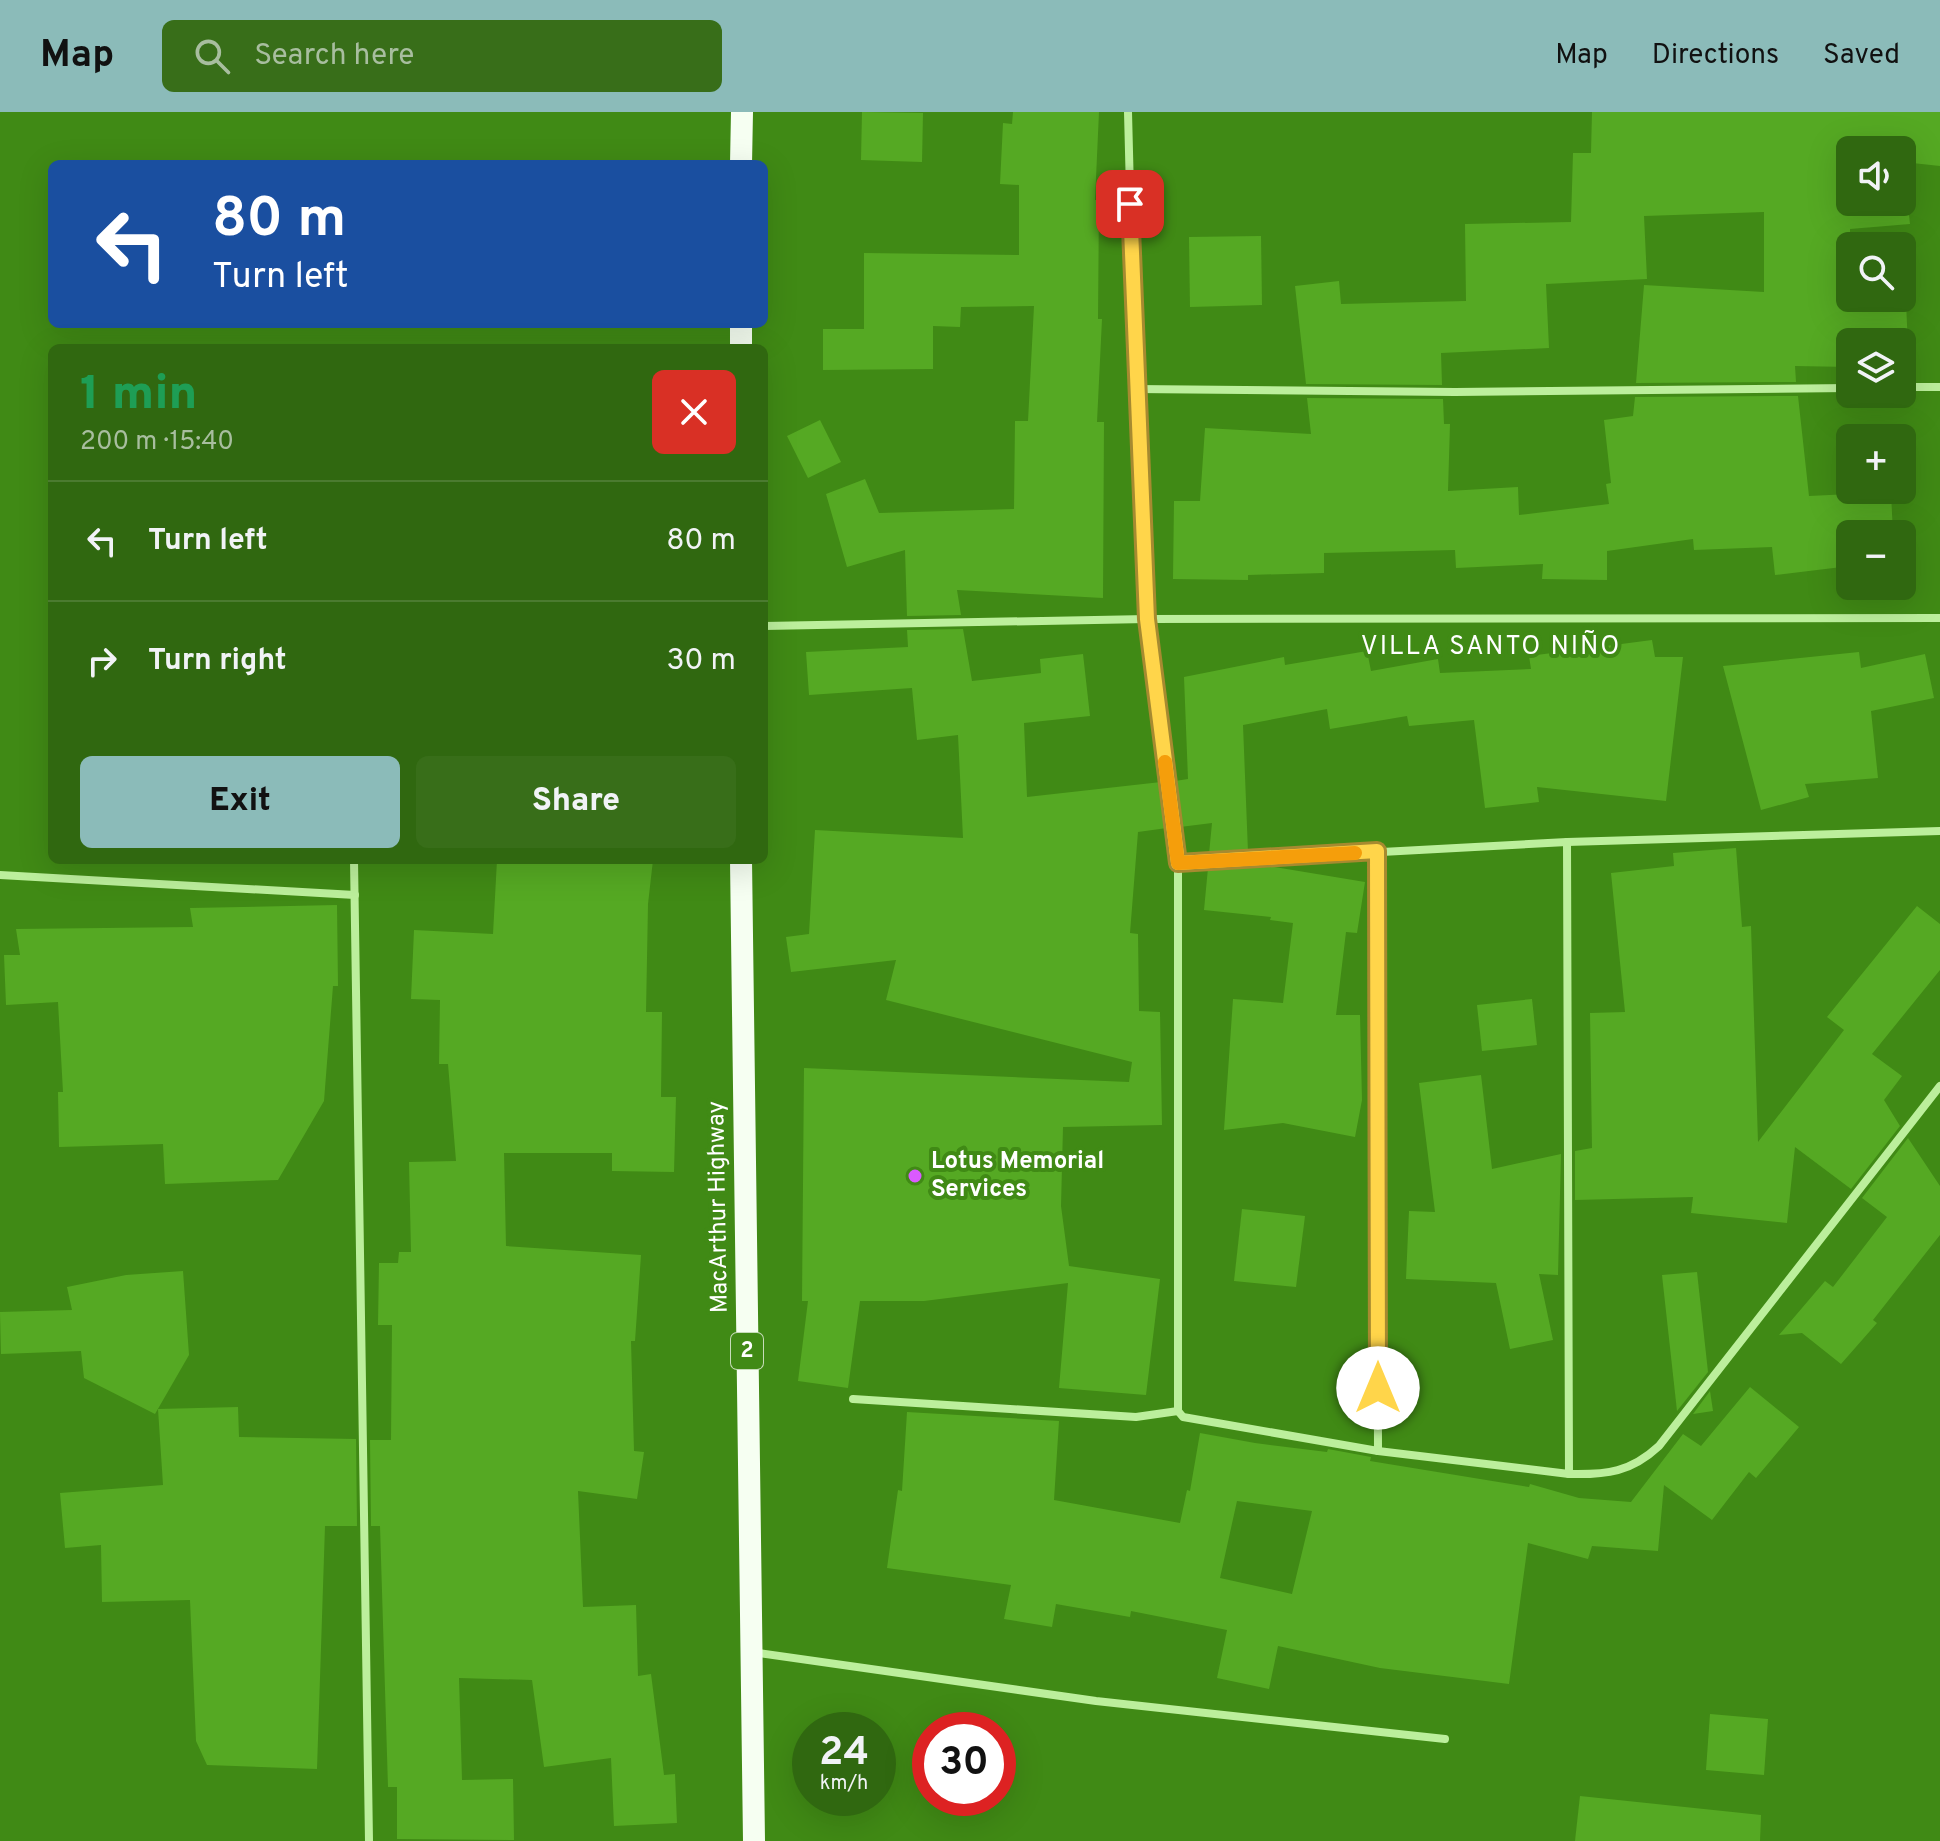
<!DOCTYPE html>
<meta charset="utf-8">
<style>
body{margin:0;font-family:Overpass,sans-serif;background:#386e19;color:#f1f3f6;height:100vh;display:flex;flex-direction:column;font-size:30px;white-space:nowrap}
*{box-sizing:border-box;margin:0}
p{font-size:26px;color:#a8be9f}
.icon{flex:none;width:44px;height:44px;fill:none;stroke:currentColor;stroke-width:2;stroke-linecap:round;stroke-linejoin:round}
.map{position:relative;flex:1;overflow:hidden}
.panel{position:absolute;left:48px;top:232px;width:720px;height:520px;display:flex;flex-direction:column;background:#306810;border-radius:12px;box-shadow:0 8px 32px #0002}
.panel>*{flex:none}
.guide{position:absolute;left:48px;top:48px;width:720px;height:168px;border-radius:12px;box-shadow:0 8px 32px #0002;background:#1a4fa0;color:#fff;overflow:hidden}
.fabs{position:absolute;left:1836px;top:24px;display:grid;gap:16px}
.fabs a{display:grid;place-items:center;width:80px;height:80px;border-radius:12px;background:#306810;box-shadow:0 8px 32px #0002;font-size:40px}
.speed{position:absolute;left:792px;top:1600px;display:flex;gap:16px;font-size:40px;font-weight:700;text-align:center}
.speed>*{display:grid;place-content:center;width:104px;height:104px;border-radius:50%;background:#306810;box-shadow:0 8px 32px #0002;line-height:1}
.speed small{font-size:20px;font-weight:400}
.speed .limit{border:12px solid #d22;background:#fff;color:#111}
.pin{position:absolute;display:grid;place-items:center;width:68px;height:68px;color:#fff;margin:-34px;border-radius:16px;box-shadow:0 4px 12px #0006}
.me{position:absolute;width:88px;margin:-44px;rotate:0deg;stroke-linejoin:round;filter:drop-shadow(0 0 6px #0008)}
.turn{display:flex;align-items:center;gap:28px;height:168px;padding:0 32px;font-size:36px}
.turn .icon{width:104px;height:104px;stroke-width:2.5}
.turn b{display:block;font-size:56px;line-height:68px}
.round{display:grid;place-items:center;flex:none;width:84px;height:84px;border-radius:12px;background:#386e19}
.head{display:flex;align-items:center;justify-content:space-between;height:136px;padding:0 32px}
h1{font-size:48px;font-weight:800;line-height:60px;color:#1e9e55}
.cta{display:flex;gap:16px;margin-top:auto;padding:16px 32px}
.cta a{flex:1;height:92px;border-radius:12px;background:#8bbbb9;color:#111;font-size:32px;font-weight:800;line-height:92px;text-align:center}
.cta a+a{background:#386e19;color:#f1f3f6}
ul{padding:0;list-style:none}
li{display:flex;align-items:center;gap:24px;height:120px;padding:0 32px;border-top:2px solid #4b7b30}
li div{flex:1}
li b{display:block;font-size:30px}
li em{font-style:normal}
header{display:flex;align-items:center;gap:48px;box-sizing:border-box;height:112px;padding:0 40px;background:#8bbbb9;color:#111}
header strong{font-size:38px}
nav{display:flex;gap:44px;margin-inline-start:auto;font-size:28px}
.search{width:560px;height:72px;background:#386e19;display:flex;align-items:center;gap:20px;box-sizing:border-box;padding:0 28px;border-radius:12px;color:#a8be9f;font-size:30px}
.map>svg:first-child{display:block}
</style>
<header>
<strong>Map</strong>
<div class="search"><svg class="icon" aria-label="search" viewBox="0 0 24 24"><circle cx="10" cy="10" r="6"/><path d="M15 15l6 6"/></svg>Search here</div>
<nav><a>Map</a><a>Directions</a><a>Saved</a></nav>
</header>
<div class="map">
<svg width="1940" height="1729" viewBox="0 0 1940 1729">
<rect width="100%" height="100%" fill="#408a15"/>
<g fill="#55a923" fill-rule="evenodd">
<path d="M862,0L923,1L922,50L861,48Z"/>
<path d="M1013,0H1099L1095,88H1099L1098,207H1102L1097,310H1104L1103,486L957,478L961,503L907,504L905,438L847,455L826,382L865,367L879,401L1014,397L1015,309H1028L1034,194L961,195L960,215L933,214V257L823,258V217H864V141L1019,143V73L1000,72L1003,11L1012,12Z"/>
<path d="M1592,0H1940V54L1903,50L1910,112L1850,117V186H1895V190H1906L1909,257L1902,256V230H1850V255L1795,254L1796,270L1636,271L1644,173L1764,180V100L1644,104L1647,167L1546,172L1549,236L1441,241L1442,273L1306,272L1295,174L1339,169L1341,192L1466,189L1465,112L1571,110L1573,41H1591ZM1850,38H1902V90H1850Z"/>
<path d="M1261,124L1262,193L1190,195L1189,125Z"/>
<path d="M1798,284L1809,384L1891,380L1893,422H1850V454L1775,463L1772,435L1694,438L1693,427L1607,439V468L1542,467L1543,452L1456,456L1455,438L1324,441V461L1248,463V468L1173,467L1174,389H1200L1205,316L1311,322L1307,286L1443,287L1444,312H1450L1448,379L1518,375L1519,403L1609,392L1606,372L1611,371L1604,308L1633,304L1635,285Z"/>
<path d="M820,308L841,350L808,366L787,324Z"/>
<path d="M963,517L972,569L1041,561L1040,547L1083,542L1090,604L1024,611L1027,685L1161,670L1167,716L1138,720L1130,821L1138,822L1139,899L1160,900L1162,1013L1063,1015L1061,1094L1069,1154L1160,1167L1146,1283L1059,1276L1068,1171L924,1189H860L848,1276L798,1269L808,1189H802L804,956L1129,970L1132,950L886,888L896,848L791,860L786,825L809,822L815,718L963,726L958,623L917,628L912,576L809,583L806,540L908,535L907,518Z"/>
<path d="M1652,528L1655,545H1683L1666,689L1537,675L1539,690L1485,696L1474,608L1409,614L1407,604L1330,617L1327,597L1243,613L1248,740L1209,742L1212,711L1180,715L1175,669L1188,667L1184,565L1284,545L1285,553L1367,539L1371,559L1438,547L1440,561L1531,557L1529,544Z"/>
<path d="M1859,540L1861,556L1925,542L1934,586L1871,599L1878,666L1805,672L1809,685L1761,698L1723,554Z"/>
<path d="M1736,736L1742,815L1751,814L1758,1030L1844,918L1827,905L1917,794L1940,812V858L1872,942L1902,964L1884,988L1900,1014L1851,1077L1795,1035L1787,1111L1691,1101L1693,1085L1575,1088V1039L1592,1036L1590,901L1625,900L1611,761L1674,754L1673,741Z"/>
<path d="M497,748H653L648,792L646,900H662L661,985H676L674,1060L612,1059V1041H504L506,1134L641,1143L635,1229H631L634,1339L644,1340L637,1387L578,1379L583,1495L636,1493L638,1564L651,1562L664,1663L675,1662L677,1711L614,1714L611,1646L544,1655L532,1568L459,1566L462,1668L513,1667L514,1728L397,1727V1675H388L380,1414H371L370,1328H391L392,1213H378L379,1151H398L399,1140H411L409,1050L456,1049L448,952H439L440,888L411,887L414,818L493,822Z"/>
<path d="M1263,753L1365,770L1357,821L1346,820L1336,903H1360L1362,988L1355,1025L1283,1011L1224,1018L1233,887L1283,891L1293,811L1270,808L1271,805L1204,798L1208,756Z"/>
<path d="M337,793L338,874H333L324,989L278,1068L165,1072L163,1032L59,1035L58,980H63L58,890L6,893L4,843H20L16,817L193,815L190,796Z"/>
<path d="M1532,887L1537,933L1482,939L1477,893Z"/>
<path d="M1481,963L1492,1057L1561,1042L1558,1163L1539,1162L1553,1228L1510,1237L1496,1171L1406,1167L1409,1099L1435,1100L1419,971Z"/>
<path d="M1908,1026L1940,1074V1123L1873,1208L1877,1211L1841,1252L1802,1221L1779,1223L1825,1169L1833,1175L1887,1105L1862,1086Z"/>
<path d="M1242,1097L1305,1104L1296,1175L1234,1169Z"/>
<path d="M183,1159L189,1243L155,1302L84,1266L81,1239L1,1242L0,1200L72,1198L67,1175L126,1163Z"/>
<path d="M1697,1160L1708,1260L1677,1299L1662,1163Z"/>
<path d="M1750,1275L1799,1315L1756,1366L1749,1360L1712,1408L1664,1373L1658,1439L1592,1434L1588,1447L1528,1431L1509,1572L1380,1556L1278,1534L1269,1577L1217,1566L1227,1518L1131,1499L1130,1505L1056,1492L1052,1515L1004,1507L1011,1473L887,1456L898,1378L902,1379L907,1300L1059,1309L1054,1388L1180,1411L1187,1378L1190,1379L1200,1321L1255,1331L1327,1340L1328,1337L1371,1345L1370,1349L1529,1375L1530,1372L1579,1386L1631,1390L1683,1322L1701,1334ZM1237,1389L1312,1399L1292,1482L1220,1466Z"/>
<path d="M1710,1279L1713,1299L1693,1302Z"/>
<path d="M238,1295L239,1325L356,1327L357,1414H325L317,1657L207,1653L196,1629L190,1488L102,1490L101,1433L65,1436L60,1381L163,1373L158,1297Z"/>
<path d="M1710,1602L1768,1607L1764,1663L1706,1658Z"/>
<path d="M1580,1684L1761,1703L1760,1729H1575Z"/>
</g>
<g fill="none" stroke-linecap="round" stroke-linejoin="round">
<g stroke="#bcef9c" stroke-width="8">
<path d="M1128,0L1135,277L1147,507L1178,751L1567,730L1940,719"/>
<path d="M1902,275H1940"/>
<path d="M1135,277L1455,280L1850,276"/>
<path d="M764,514L1147,507L1940,506"/>
<path d="M1567,730L1569,1362"/>
<path d="M1377,739L1378,1339"/>
<path d="M354,748L369,1729"/>
<path d="M1178,751V1299L1183,1305L1378,1339L1569,1362C1607,1363 1631,1360 1659,1334L1940,974"/>
<path d="M0,763L355,783"/>
<path d="M853,1287L1136,1305L1178,1299"/>
<path d="M752,1540L1096,1589L1445,1627"/>
</g>
<g stroke="#f6fff2" stroke-width="22">
<path d="M741,52L742,0"/>
<path d="M741,236V212"/>
<path d="M741,748L754,1729"/>
</g>
</g>
<g fill="none" stroke-linecap="round" stroke-linejoin="round">
<g stroke="#a68a30" stroke-width="20">
<path id="route" d="M1130,92L1147,507L1178,751L1377,739L1378,1276"/>
</g>
<use href="#route" stroke="#ffd54a" stroke-width="14"/>
<path stroke="#f59e0b" stroke-width="14" d="M1165,650L1178,751L1355,741"/>
</g>
<circle fill="#da5aff" stroke="#408a15" stroke-width="3" cx="915" cy="1064" r="8"/>
<g text-anchor="middle" dominant-baseline="central" stroke-width="8" stroke-linejoin="round" paint-order="stroke">
<rect fill="#408a15" stroke="#c6dcb9" stroke-width="2" x="731" y="1221" width="32" height="36" rx="6"/>
<g font-size="22" font-weight="bold" fill="#fff">
<text x="747" y="1239">2</text>
</g>
<g font-size="24" font-weight="bold" fill="#fff" stroke="#408a15" text-anchor="start">
<text x="931" y="1050">Lotus Memorial<tspan x="931" dy="28">Services</tspan></text>
</g>
<g font-size="24" fill="#fff" stroke="#408a15">
<text transform="translate(719 1095) rotate(-91)">MacArthur Highway</text>
</g>
<g font-size="26" letter-spacing="2" fill="#fff" stroke="#408a15">
<text x="1491" y="535">VILLA SANTO NIÑO</text>
</g>
</g>
</svg>
<div class="fabs">
<a><svg class="icon" aria-label="sound" viewBox="0 0 24 24"><path d="M4 9h4l5-4v14l-5-4H4zM17 9q2 3 0 6"/></svg></a>
<a><svg class="icon" aria-label="search" viewBox="0 0 24 24"><circle cx="10" cy="10" r="6"/><path d="M15 15l6 6"/></svg></a>
<a><svg class="icon" aria-label="layers" viewBox="0 0 24 24"><path d="M12 4l9 5-9 5-9-5zM3 14l9 5 9-5"/></svg></a>
<a>+</a>
<a>−</a>
</div>
<div class="speed"><div>24<small>km/h</small></div><div class="limit">30</div></div>
<div class="pin" style="left:1130px;top:92px;background:#d93025"><svg class="icon" aria-label="arrive" viewBox="0 0 24 24"><path d="M6 21V4h12l-3 4 3 4H6"/></svg></div>
<svg class="me" style="left:1378px;top:1276px" viewBox="-20 -20 40 40"><circle r="19" fill="#fff"/><path d="M0-13L10 11 0 6-10 11z" fill="#ffd54a"/></svg>
<div class="guide">
<div class="turn"><svg class="icon" aria-label="left" viewBox="0 0 24 24"><path d="M17 20v-9H6M10 6l-5 5 5 5"/></svg><div><b>80 m</b>Turn left</div></div>
</div>
<section class="panel">
<div class="head"><div><h1>1 min</h1><p>200 m · 15:40</p></div><a class="round" style="background:#d93025;color:#fff"><svg class="icon" aria-label="close" viewBox="0 0 24 24"><path d="M6 6l12 12M18 6L6 18"/></svg></a></div>
<ul>
<li><svg class="icon" aria-label="left" viewBox="0 0 24 24"><path d="M17 20v-9H6M10 6l-5 5 5 5"/></svg><div><b>Turn left</b></div><em>80 m</em></li>
<li><svg class="icon" aria-label="right" viewBox="0 0 24 24"><path d="M7 20v-9h11M14 6l5 5-5 5"/></svg><div><b>Turn right</b></div><em>30 m</em></li>
</ul>
<div class="cta"><a>Exit</a><a>Share</a></div>
</section>
</div>
